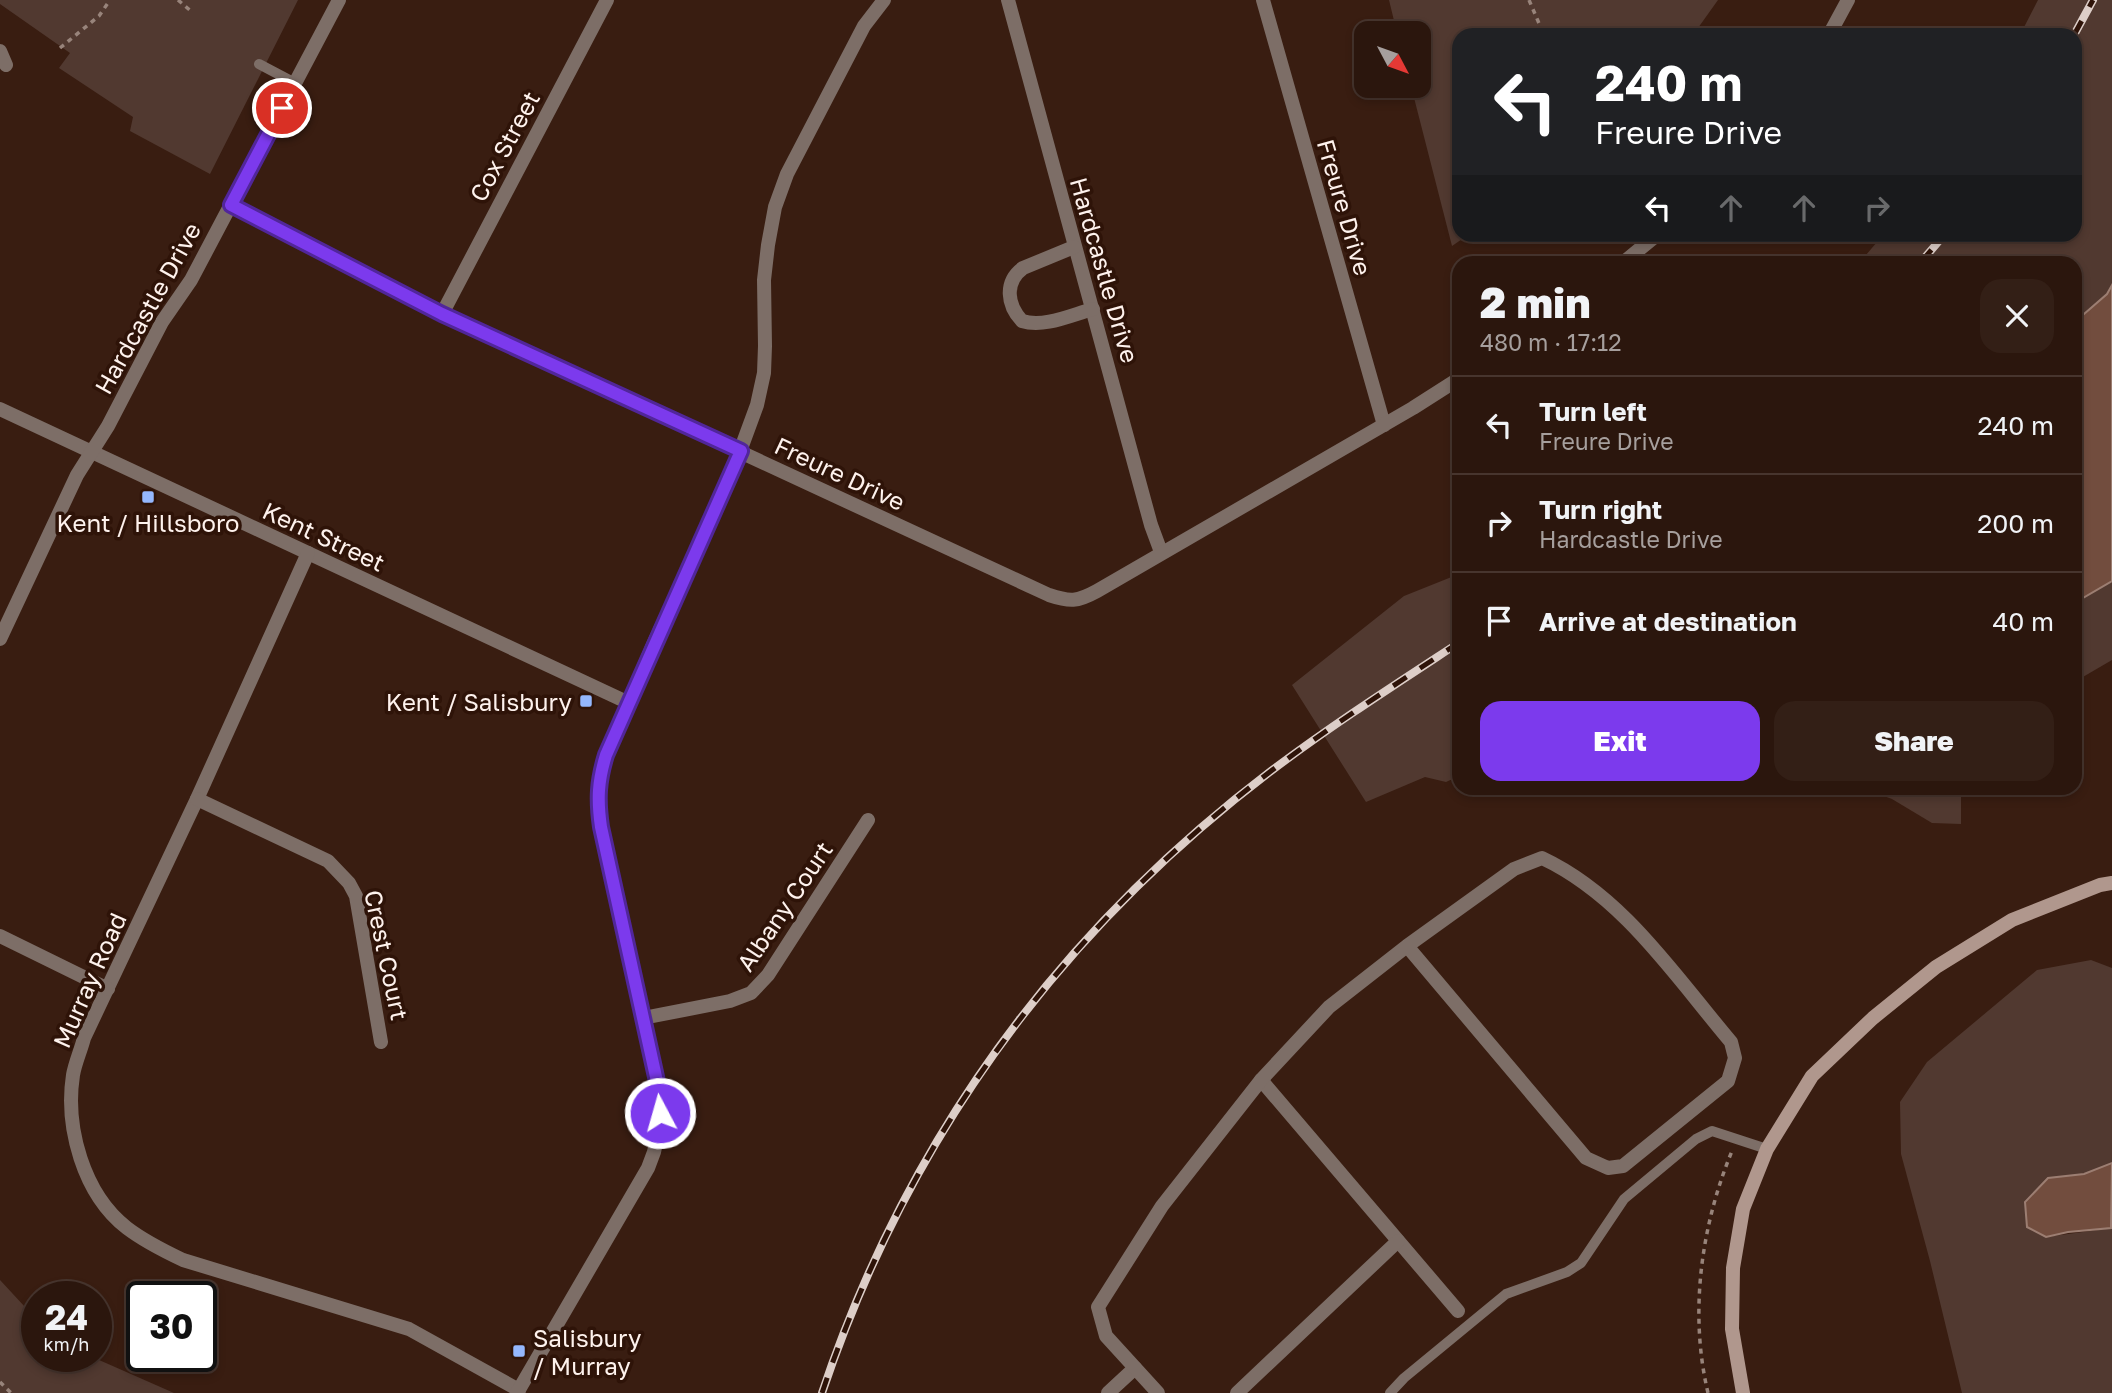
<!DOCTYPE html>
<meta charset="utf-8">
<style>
body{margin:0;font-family:"Golos Text",sans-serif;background:#331f16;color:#f1f3f6;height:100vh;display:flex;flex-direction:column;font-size:26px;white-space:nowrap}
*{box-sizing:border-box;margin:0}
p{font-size:23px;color:#a69f9d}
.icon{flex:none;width:38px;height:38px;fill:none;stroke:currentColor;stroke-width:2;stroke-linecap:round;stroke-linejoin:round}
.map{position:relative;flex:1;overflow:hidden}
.sheet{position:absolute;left:1452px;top:256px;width:630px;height:539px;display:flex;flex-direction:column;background:#2b160d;border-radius:21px;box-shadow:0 4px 10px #0003,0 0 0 2px #47352e}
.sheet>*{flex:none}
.top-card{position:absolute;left:1452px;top:28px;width:630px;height:214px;border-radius:21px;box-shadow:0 4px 10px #0003,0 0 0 2px #47352e;background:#202124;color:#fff;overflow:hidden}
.needle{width:46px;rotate:131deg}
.fabs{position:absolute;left:1354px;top:21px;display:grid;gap:14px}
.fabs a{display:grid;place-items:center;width:77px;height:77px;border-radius:14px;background:#2b160d;box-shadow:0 4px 10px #0003,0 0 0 2px #47352e;font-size:35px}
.speed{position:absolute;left:21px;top:1281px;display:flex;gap:14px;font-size:35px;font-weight:700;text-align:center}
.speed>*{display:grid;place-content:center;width:91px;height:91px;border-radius:50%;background:#2b160d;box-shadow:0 4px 10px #0003,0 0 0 2px #47352e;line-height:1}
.speed small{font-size:18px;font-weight:400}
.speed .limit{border:4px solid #111;border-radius:10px;background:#fff;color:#111}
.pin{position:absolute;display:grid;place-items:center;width:60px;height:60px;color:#fff;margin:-30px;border:4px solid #fff;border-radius:50%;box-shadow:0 2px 7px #0007}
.me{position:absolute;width:77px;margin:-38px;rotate:354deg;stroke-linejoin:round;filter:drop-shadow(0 0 5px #0008)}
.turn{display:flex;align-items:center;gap:24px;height:147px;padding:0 28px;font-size:32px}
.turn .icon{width:91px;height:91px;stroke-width:2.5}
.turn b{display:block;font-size:49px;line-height:60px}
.lanes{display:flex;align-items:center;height:66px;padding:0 28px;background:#0003;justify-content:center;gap:35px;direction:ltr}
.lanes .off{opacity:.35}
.round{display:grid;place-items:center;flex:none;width:74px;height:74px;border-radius:21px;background:#331f16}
.summary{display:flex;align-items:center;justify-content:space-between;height:119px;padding:0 28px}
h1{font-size:42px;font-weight:800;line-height:52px}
.primary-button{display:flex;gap:14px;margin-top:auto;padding:14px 28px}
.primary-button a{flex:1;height:80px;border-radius:21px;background:#7c3aed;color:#fff;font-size:28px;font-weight:800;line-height:80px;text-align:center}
.primary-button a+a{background:#331f16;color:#f1f3f6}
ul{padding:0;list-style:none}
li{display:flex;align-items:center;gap:21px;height:98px;padding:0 28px;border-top:2px solid #47352e}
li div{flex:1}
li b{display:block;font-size:26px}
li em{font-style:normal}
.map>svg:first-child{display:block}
</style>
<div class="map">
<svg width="2112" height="1393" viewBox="0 0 2112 1393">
<rect width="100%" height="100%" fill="#391d11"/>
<g fill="#513930">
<path d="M0,0H298L210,174L130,131L133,117L59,68L70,53L0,4Z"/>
<path d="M1389,0H1718L1693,35H1460V234L1468,235L1452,246L1411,86H1419V33H1397Z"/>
<path d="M2038,0H2112V660L2076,681V262H1860L1883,235L2076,234V35H2020Z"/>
<path d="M1459,574V776L1446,782L1425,777L1366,802L1292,685L1404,596Z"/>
<path d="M1862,788H1955L1961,795V824L1932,823L1892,799Z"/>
<path d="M2091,960L2112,968V1163L2084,1174L2048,1178L2046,1237L2112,1228V1393H1962L1930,1261L1901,1154L1900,1102L1927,1062L2037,970Z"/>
<path d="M0,1280L37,1320V1356H90L174,1393H0Z"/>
</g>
<g fill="#724d3e" stroke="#9c7e72" stroke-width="2">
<path d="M2112,285V581L2076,602V321L2107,294Z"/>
<path d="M2112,1163L2111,1228L2068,1232L2046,1237L2027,1227L2025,1202L2048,1178L2084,1174Z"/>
</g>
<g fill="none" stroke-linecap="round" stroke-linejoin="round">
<g stroke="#98847b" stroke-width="3.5" stroke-dasharray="5 5" stroke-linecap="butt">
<path d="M178,0L192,12"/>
<path d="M1529,0L1544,35"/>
<path d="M60,48L99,16L110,0"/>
<path d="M0,1382L11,1393"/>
<path d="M1708,1393C1689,1313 1701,1226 1732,1151"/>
</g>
<g stroke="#7d6e67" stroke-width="10">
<path d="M259,64L295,83"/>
<path d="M1390,1393L1404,1378L1506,1294L1567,1272L1581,1263L1624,1199L1696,1139L1712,1131L1767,1149"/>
</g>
<g stroke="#7d6e67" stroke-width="14">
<path d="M1008,0L1151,525L1161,552"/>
<path d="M1263,0L1384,425"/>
<path d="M1829,35L1848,0"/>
<path d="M0,51L6,65"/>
<path d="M231,205L442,314L1049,595C1070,602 1077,602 1097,591L1413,408L1460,378"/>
<path d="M1074,247L1023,268C1004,282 1007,305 1022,321C1044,328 1071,315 1093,309"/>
<path d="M1624,262L1658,234"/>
<path d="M442,314L607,0"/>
<path d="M0,409L629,703"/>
<path d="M308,553L197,799L84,1038C81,1050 75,1063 73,1075C65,1127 83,1194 127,1228C144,1241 164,1251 183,1260L409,1329L519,1390"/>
<path d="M0,639L77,475L108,426L162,322L191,280L339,0"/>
<path d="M197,799L328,861L349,883L356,896L381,1042"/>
<path d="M0,936L108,989"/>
<path d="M643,1018L730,1001L751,993L768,975L868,820"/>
<path d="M1261,1080L1458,1311"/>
<path d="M517,1393L648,1168L654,1152L658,1133L660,1113L658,1086L601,827L597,802L599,778L606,755L653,645L732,473L757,405L764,373L765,346L764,280L768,245L775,207L787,174L864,26L884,0"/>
<path d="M1108,1393L1135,1368"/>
<path d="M1158,1393L1106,1336L1098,1307L1162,1206L1261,1080L1329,1007L1407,946L1514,869L1542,858C1623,896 1675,976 1731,1042L1735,1058L1728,1081L1623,1166L1608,1168L1586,1158L1407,946"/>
<path d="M1237,1393L1398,1241"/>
</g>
<path stroke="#b0978d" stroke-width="14" d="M1743,1393L1732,1329L1733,1268L1743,1209L1767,1149L1812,1076L1873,1018L1936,967L2012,920L2100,885L2112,883"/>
<g stroke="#ddcec8" stroke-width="8">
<g id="rail">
<path d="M2074,35L2093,0"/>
<path d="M1921,262L1945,234"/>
<path d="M822,1393C907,1140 1059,932 1271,771C1332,725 1396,684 1460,642"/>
</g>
</g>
<use href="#rail" stroke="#2e1308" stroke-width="5" stroke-dasharray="16" stroke-linecap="butt"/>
</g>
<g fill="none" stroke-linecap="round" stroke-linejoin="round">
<g stroke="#51269a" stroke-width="18">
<path id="route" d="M282,108L231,205L442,314L741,451L606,755C598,781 597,799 601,827L658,1086L660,1113"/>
</g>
<use href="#route" stroke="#7c3aed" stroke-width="12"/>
</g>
<g fill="#94b7fd" stroke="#2e1308" stroke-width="2.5">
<rect x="141" y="490" width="14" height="14" rx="3.5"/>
<rect x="579" y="694" width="14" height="14" rx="3.5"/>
<rect x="512" y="1344" width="14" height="14" rx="3.5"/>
</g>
<g text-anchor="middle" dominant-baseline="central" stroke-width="7" stroke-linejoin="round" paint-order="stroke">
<g font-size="24" fill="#fef2ed" stroke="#2e1308">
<text transform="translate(504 146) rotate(-62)">Cox Street</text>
<text transform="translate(1345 207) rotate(74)">Freure Drive</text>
<text transform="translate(1105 270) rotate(74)">Hardcastle Drive</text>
<text transform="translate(147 308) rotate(-61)">Hardcastle Drive</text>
<text transform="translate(840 473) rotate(25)">Freure Drive</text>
<text transform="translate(324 536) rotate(25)">Kent Street</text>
<text transform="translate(784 906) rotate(-56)">Albany Court</text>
<text transform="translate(387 955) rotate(78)">Crest Court</text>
<text transform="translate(89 980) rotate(-66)">Murray Road</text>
</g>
<g font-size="24" fill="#fef2ed" stroke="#2e1308">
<text x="148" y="522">Kent / Hillsboro</text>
<text x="572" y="701" text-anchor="end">Kent / Salisbury</text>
<text x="533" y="1337" text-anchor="start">Salisbury<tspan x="533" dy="28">/ Murray</tspan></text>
</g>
</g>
</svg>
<div class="fabs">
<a><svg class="needle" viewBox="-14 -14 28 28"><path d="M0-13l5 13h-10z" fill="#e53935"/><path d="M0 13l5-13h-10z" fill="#a69f9d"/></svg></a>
</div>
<div class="speed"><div>24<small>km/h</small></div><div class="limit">30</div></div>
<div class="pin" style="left:282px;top:108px;background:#d93025"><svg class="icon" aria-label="arrive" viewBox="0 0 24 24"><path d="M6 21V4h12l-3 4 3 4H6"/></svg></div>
<svg class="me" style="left:660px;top:1113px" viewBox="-20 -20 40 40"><circle r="17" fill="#7c3aed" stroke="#fff" stroke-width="3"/><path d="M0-11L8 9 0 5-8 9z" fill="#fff"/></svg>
<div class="top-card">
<div class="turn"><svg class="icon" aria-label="left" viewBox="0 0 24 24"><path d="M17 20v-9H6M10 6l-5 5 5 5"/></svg><div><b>240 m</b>Freure Drive</div></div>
<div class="lanes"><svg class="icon" aria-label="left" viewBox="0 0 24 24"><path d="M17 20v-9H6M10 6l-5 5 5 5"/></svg><svg class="icon off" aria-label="ahead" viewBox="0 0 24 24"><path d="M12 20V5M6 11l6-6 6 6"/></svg><svg class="icon off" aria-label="ahead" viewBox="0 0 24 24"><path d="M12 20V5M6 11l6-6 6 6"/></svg><svg class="icon off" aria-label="right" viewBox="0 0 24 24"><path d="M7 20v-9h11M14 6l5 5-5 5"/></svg></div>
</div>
<section class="sheet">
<div class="summary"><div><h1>2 min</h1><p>480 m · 17:12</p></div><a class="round"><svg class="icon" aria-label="close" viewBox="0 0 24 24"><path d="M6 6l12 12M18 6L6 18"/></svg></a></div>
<ul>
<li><svg class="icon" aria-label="left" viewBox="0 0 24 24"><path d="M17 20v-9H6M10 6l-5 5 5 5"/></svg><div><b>Turn left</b><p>Freure Drive</p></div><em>240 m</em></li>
<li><svg class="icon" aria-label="right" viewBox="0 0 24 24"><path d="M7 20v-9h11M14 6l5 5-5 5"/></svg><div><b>Turn right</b><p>Hardcastle Drive</p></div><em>200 m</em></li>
<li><svg class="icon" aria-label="arrive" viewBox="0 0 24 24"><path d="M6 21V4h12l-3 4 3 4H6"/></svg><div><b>Arrive at destination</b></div><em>40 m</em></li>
</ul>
<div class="primary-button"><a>Exit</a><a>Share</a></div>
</section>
</div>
